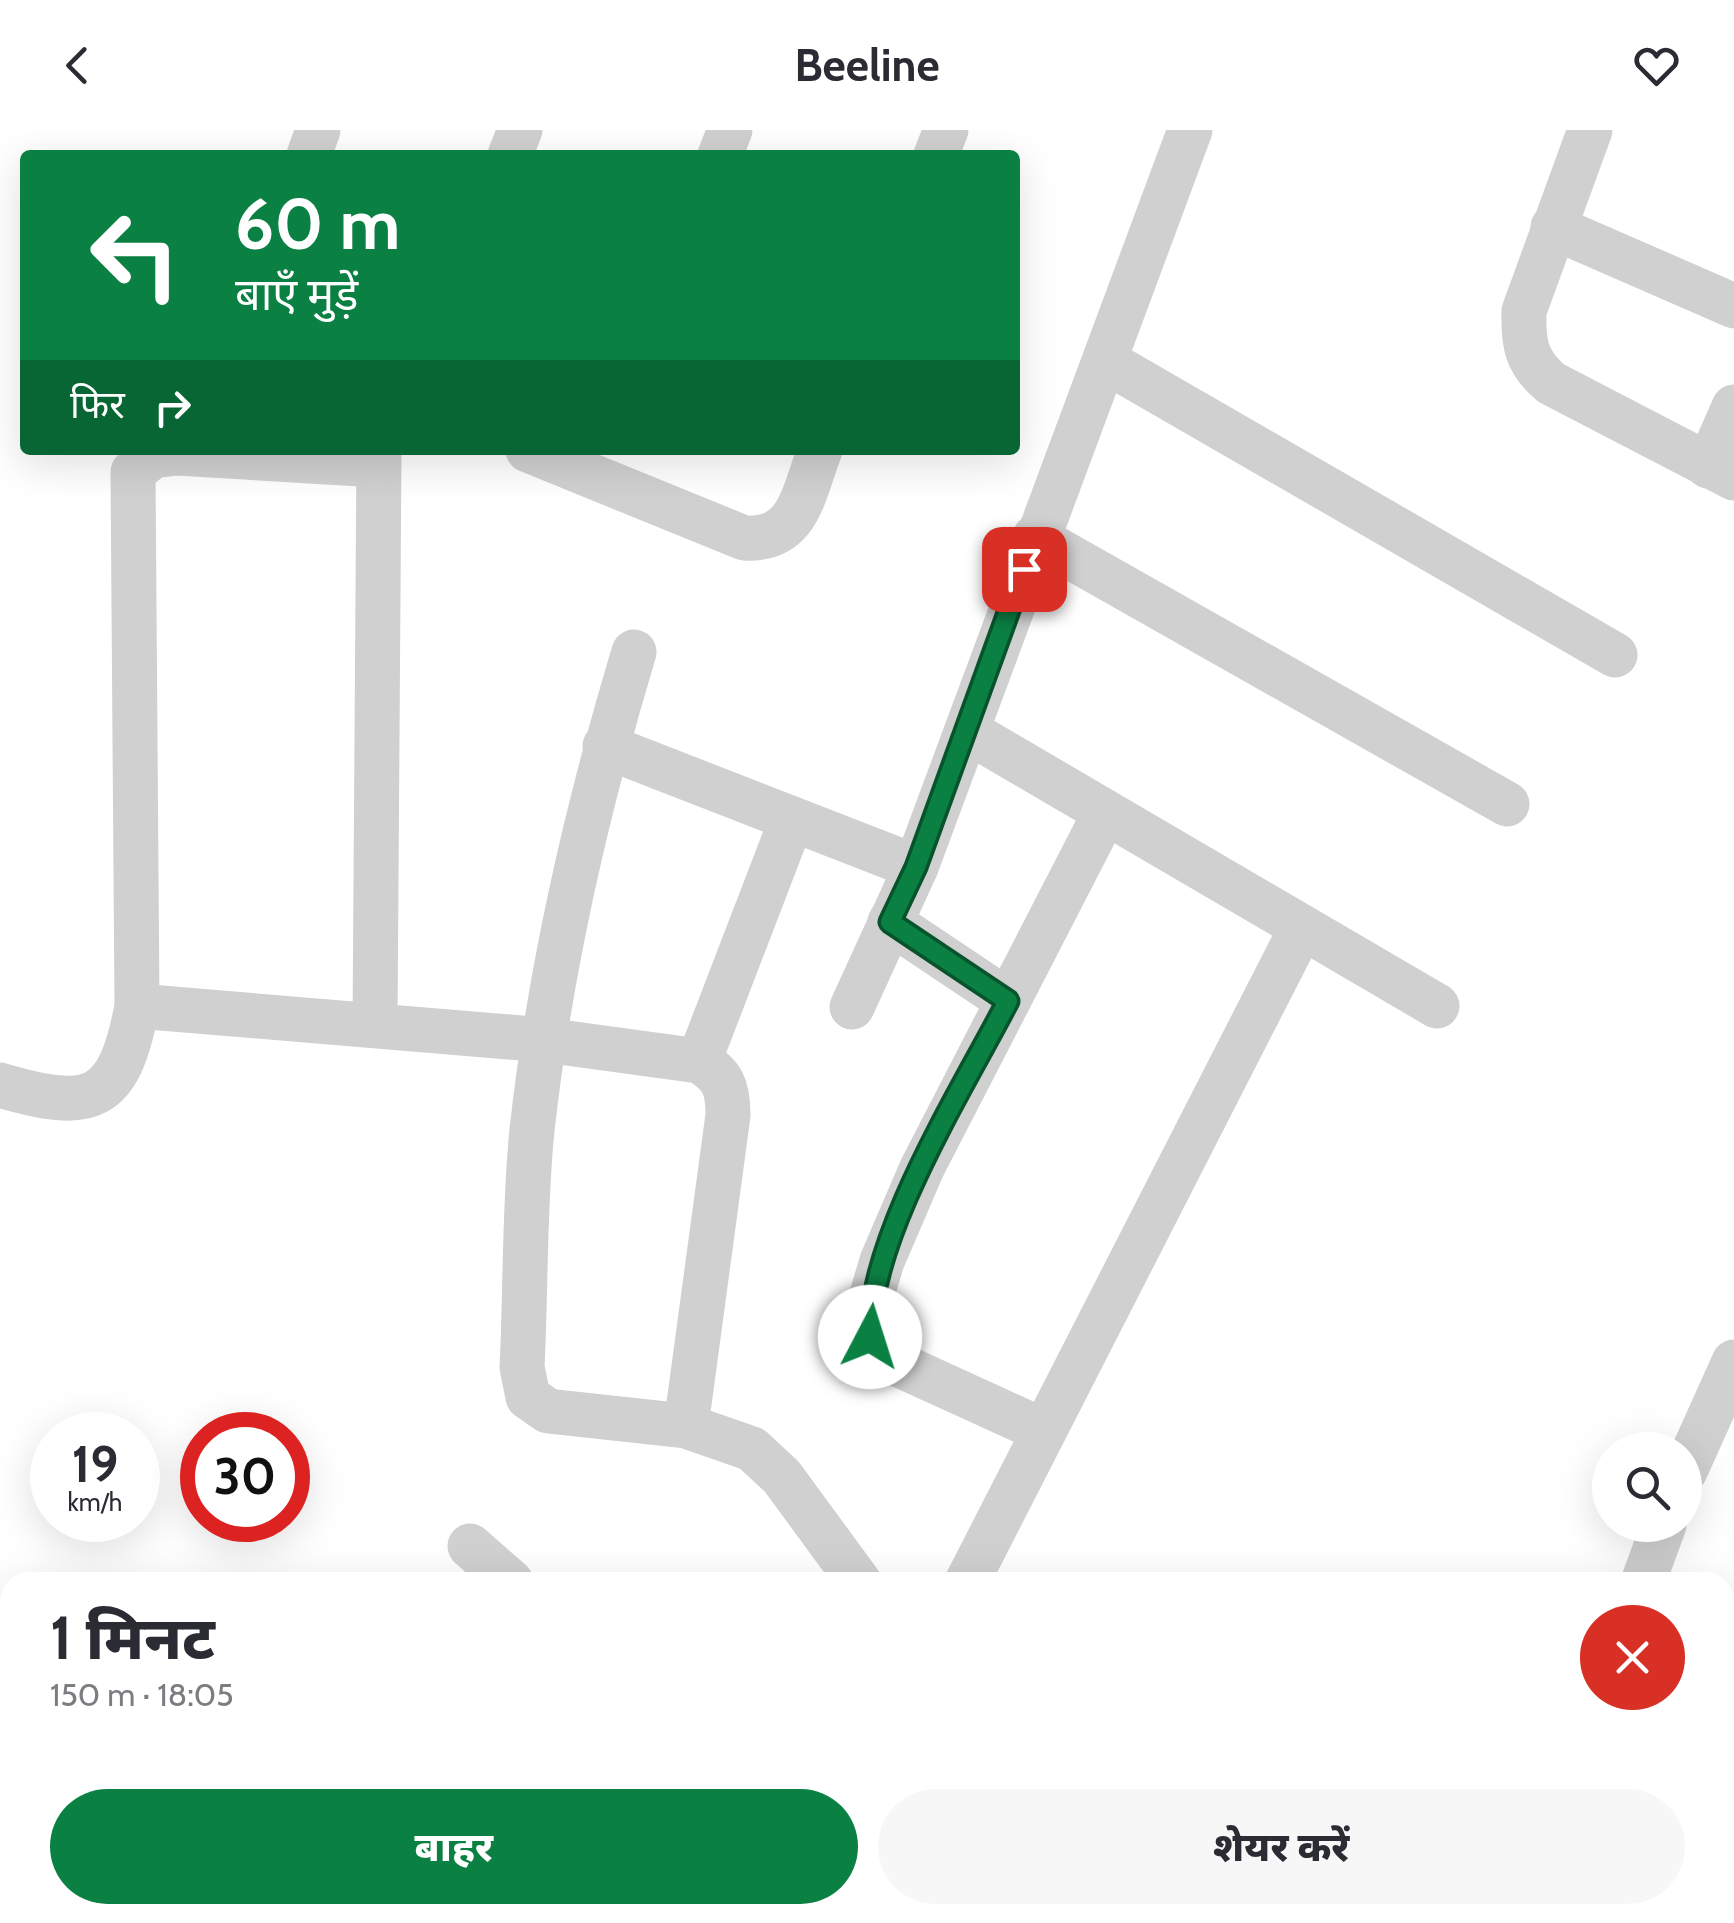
<!DOCTYPE html>
<html lang="hi">
<meta charset="utf-8">
<style>
body{margin:0;font-family:Cabin,"Noto Sans Devanagari",sans-serif;background:#f7f7f7;color:#2b2b33;height:100vh;display:flex;flex-direction:column;font-size:38px;white-space:nowrap}
*{box-sizing:border-box;margin:0}
p{font-size:32px;color:#7c7c81}
.icon{flex:none;width:55px;height:55px;fill:none;stroke:currentColor;stroke-width:2;stroke-linecap:round;stroke-linejoin:round}
.map{position:relative;flex:1;overflow:hidden}
.sheet{position:absolute;left:0px;top:1442px;width:1735px;height:352px;display:flex;flex-direction:column;background:#fff;border-radius:30px 30px 0 0;box-shadow:0 10px 40px #0002}
.sheet>*{flex:none}
.guide{position:absolute;left:20px;top:20px;width:1000px;height:305px;border-radius:10px;box-shadow:0 10px 40px #0002;background:#0b8043;color:#fff;overflow:hidden}
.buttons{position:absolute;left:1592px;top:1302px;display:grid;gap:20px}
.buttons a{display:grid;place-items:center;width:110px;height:110px;border-radius:50%;background:#fff;box-shadow:0 10px 40px #0002;font-size:50px}
.speed{position:absolute;left:30px;top:1282px;display:flex;gap:20px;font-size:50px;font-weight:700;text-align:center}
.speed>*{display:grid;place-content:center;width:130px;height:130px;border-radius:50%;background:#fff;box-shadow:0 10px 40px #0002;line-height:1}
.speed small{font-size:25px;font-weight:400}
.speed .limit{border:15px solid #d22;background:#fff;color:#111}
.pin{position:absolute;display:grid;place-items:center;width:85px;height:85px;color:#fff;margin:-42px;border-radius:20px;box-shadow:0 5px 15px #0006}
.me{position:absolute;width:110px;margin:-55px;rotate:5deg;stroke-linejoin:round;filter:drop-shadow(0 0 8px #0008)}
.turn{display:flex;align-items:center;gap:35px;height:210px;padding:0 50px;font-size:45px}
.turn .icon{width:130px;height:130px;stroke-width:2.5}
.turn b{display:block;font-size:70px;line-height:85px}
.then{display:flex;align-items:center;height:95px;padding:0 50px;background:#0003;gap:20px;font-size:38px}
.round{display:grid;place-items:center;flex:none;width:105px;height:105px;border-radius:52px;background:#f7f7f7}
.summary{display:flex;align-items:center;justify-content:space-between;height:170px;padding:0 50px}
h1{font-size:60px;font-weight:800;line-height:75px}
.primary-button{display:flex;gap:20px;margin-top:auto;padding:20px 50px}
.primary-button a{flex:1;height:115px;border-radius:60px;background:#0b8043;color:#fff;font-size:40px;font-weight:800;line-height:115px;text-align:center}
.primary-button a+a{background:#f7f7f7;color:#2b2b33}
header{display:flex;justify-content:space-between;align-items:center;height:130px;padding:0 50px;background:#fff;font-size:45px;font-weight:800}
.map>svg:first-child{display:block}
</style>
<header><svg class="icon" aria-label="back" viewBox="0 0 24 24"><path d="M15 5l-7 7 7 7"/></svg>Beeline<svg class="icon" aria-label="heart" viewBox="0 0 24 24"><path d="M12 20l-8-8c-3-5 5-10 8-4 3-6 11-1 8 4z"/></svg></header>
<div class="map">
<svg width="1734" height="1793" viewBox="0 0 1734 1793">
<rect width="100%" height="100%" fill="#fff"/>
<g fill="none" stroke-linecap="round" stroke-linejoin="round">
<g stroke="#d0d0d0" stroke-width="45">
<path d="M1590,0L1524,181C1523,213 1526,232 1551,253L1734,348"/>
<path d="M309,25L318,0"/>
<path d="M510,25L520,0"/>
<path d="M720,25L730,0"/>
<path d="M936,25L946,0"/>
<path d="M1553,97L1734,176"/>
<path d="M1107,232L1615,525"/>
<path d="M528,320L744,408C800,411 803,363 820,320"/>
<path d="M1708,336L1734,277"/>
<path d="M1035,407L1507,674"/>
<path d="M634,522C587,678 550,838 532,1000C524,1078 526,1158 522,1237L528,1267L548,1281L686,1296L752,1319L782,1347L859,1452"/>
<path d="M967,601L1437,876"/>
<path d="M605,616L916,737"/>
<path d="M890,792L1008,871"/>
<path d="M137,876L545,910L699,931C723,945 728,957 728,985L686,1296"/>
<path d="M852,877L916,737L1190,0"/>
<path d="M375,895L379,320"/>
<path d="M699,931L792,689"/>
<path d="M0,955C92,982 119,973 137,876L133,342L153,326L177,323L377,335"/>
<path d="M1044,1301L882,1227L870,1207L869,1175L882,1131L922,1038L1105,683"/>
<path d="M1685,1341L1734,1232"/>
<path d="M470,1416L511,1452"/>
<path d="M967,1452L1301,799"/>
<path d="M1643,1452L1664,1395"/>
<path d="M1725,1756L1734,1760"/>
<path d="M802,1785L808,1793"/>
<path d="M1124,1785L1130,1793"/>
<path d="M167,1793V1785"/>
<path d="M423,1793L424,1785"/>
</g>
</g>
<g fill="none" stroke-linecap="round" stroke-linejoin="round">
<g stroke="#07532c" stroke-width="25">
<path id="route" d="M870,1207C869,1106 961,962 1008,871L890,792L916,737L1024,439"/>
</g>
<use href="#route" stroke="#0b8043" stroke-width="18"/>
</g>
</svg>
<div class="buttons">
<a><svg class="icon" aria-label="search" viewBox="0 0 24 24"><circle cx="10" cy="10" r="6"/><path d="M15 15l6 6"/></svg></a>
</div>
<div class="speed"><div>19<small>km/h</small></div><div class="limit">30</div></div>
<div class="pin" style="left:1024px;top:439px;background:#d93025"><svg class="icon" aria-label="arrive" viewBox="0 0 24 24"><path d="M6 21V4h12l-3 4 3 4H6"/></svg></div>
<svg class="me" style="left:870px;top:1207px" viewBox="-20 -20 40 40"><circle r="19" fill="#fff"/><path d="M0-13L10 11 0 6-10 11z" fill="#0b8043"/></svg>
<div class="guide">
<div class="turn"><svg class="icon" aria-label="left" viewBox="0 0 24 24"><path d="M17 20v-9H6M10 6l-5 5 5 5"/></svg><div><b>60 m</b>बाएँ मुड़ें</div></div>
<div class="then">फिर<svg class="icon" aria-label="right" viewBox="0 0 24 24"><path d="M7 20v-9h11M14 6l5 5-5 5"/></svg></div>
</div>
<section class="sheet">
<div class="summary"><div><h1>1 मिनट</h1><p>150 m · 18:05</p></div><a class="round" style="background:#d93025;color:#fff"><svg class="icon" aria-label="close" viewBox="0 0 24 24"><path d="M6 6l12 12M18 6L6 18"/></svg></a></div>
<div class="primary-button"><a>बाहर</a><a>शेयर करें</a></div>
</section>
</div>
